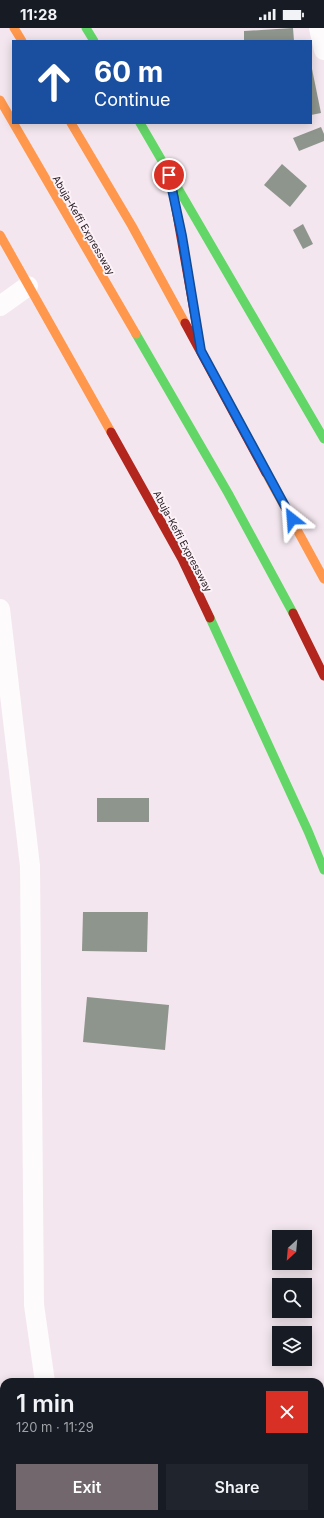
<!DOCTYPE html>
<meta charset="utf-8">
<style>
body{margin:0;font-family:Inter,sans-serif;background:#20242c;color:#f1f3f6;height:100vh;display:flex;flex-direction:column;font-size:15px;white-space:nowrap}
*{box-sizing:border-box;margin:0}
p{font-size:13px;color:#9ea1a6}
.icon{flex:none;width:22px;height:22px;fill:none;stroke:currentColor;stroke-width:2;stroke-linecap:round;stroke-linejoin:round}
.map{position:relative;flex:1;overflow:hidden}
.details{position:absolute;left:0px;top:1350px;width:324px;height:140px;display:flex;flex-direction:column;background:#171b24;border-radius:12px 12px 0 0;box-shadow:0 2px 10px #0003}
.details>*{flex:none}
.hud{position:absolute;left:12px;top:12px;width:300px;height:84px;border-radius:0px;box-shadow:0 2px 10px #0003;background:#1a4fa0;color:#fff;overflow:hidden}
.needle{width:26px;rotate:206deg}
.tools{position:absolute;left:272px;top:1202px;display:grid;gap:8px}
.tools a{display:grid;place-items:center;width:40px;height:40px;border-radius:0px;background:#171b24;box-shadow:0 2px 10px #0003;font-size:20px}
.pin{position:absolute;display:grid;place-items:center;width:34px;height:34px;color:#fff;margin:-17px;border:2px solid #fff;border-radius:50%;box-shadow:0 1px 4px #0007}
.me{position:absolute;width:44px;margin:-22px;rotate:332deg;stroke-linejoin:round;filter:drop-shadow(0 0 3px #0008)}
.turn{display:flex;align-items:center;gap:14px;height:84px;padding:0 16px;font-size:18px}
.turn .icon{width:52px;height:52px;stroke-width:2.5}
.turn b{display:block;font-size:28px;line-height:34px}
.round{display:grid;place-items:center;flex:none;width:42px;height:42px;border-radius:0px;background:#20242c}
.head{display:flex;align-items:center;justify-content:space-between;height:68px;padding:0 16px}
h1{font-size:24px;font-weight:600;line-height:30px}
.cta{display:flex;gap:8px;margin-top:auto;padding:8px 16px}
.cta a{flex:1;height:46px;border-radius:0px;background:#72676d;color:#fff;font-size:16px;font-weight:600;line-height:46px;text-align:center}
.cta a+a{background:#20242c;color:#f1f3f6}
.status{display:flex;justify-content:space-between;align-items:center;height:28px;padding:0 20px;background:#171b24;direction:ltr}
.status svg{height:11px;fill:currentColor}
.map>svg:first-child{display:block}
</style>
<div class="status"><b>11:28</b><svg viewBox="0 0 49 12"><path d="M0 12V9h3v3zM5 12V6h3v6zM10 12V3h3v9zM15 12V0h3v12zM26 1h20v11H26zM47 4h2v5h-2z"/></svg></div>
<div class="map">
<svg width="324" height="1490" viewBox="0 0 324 1490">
<rect width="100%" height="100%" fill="#f3e6ee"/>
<g fill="#8e958c">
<path d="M293,0L294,13H244V3Z"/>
<path d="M311,36L321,85L311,87Z"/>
<path d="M321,99L324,106V113L299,123L293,110Z"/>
<path d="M282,136L307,158L290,179L264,157Z"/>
<path d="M303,196L313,216L303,221L293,202Z"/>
<rect x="97" y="770" width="52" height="24"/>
<path d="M83,884H148L147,924L82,923Z"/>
<path d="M87,969L169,977L165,1022L83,1014Z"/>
</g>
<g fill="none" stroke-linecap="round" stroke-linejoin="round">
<g stroke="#fdfbfc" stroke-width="20">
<path d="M319,0L324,22"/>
<path d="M0,278L28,258"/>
<path d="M0,581L30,838L34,1277L45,1354"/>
<path d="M65,1490V1486"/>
</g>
<g stroke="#63d668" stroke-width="9">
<path d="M86,0L94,13"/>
<path d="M140,95L324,411"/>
<path d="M136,306L228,465L293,585"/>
<path d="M210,590L308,803L324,842"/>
</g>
<g stroke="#ff974d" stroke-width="9">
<path d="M14,0L22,13"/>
<path d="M0,72L136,306"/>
<path d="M71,95L132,198L185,295"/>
<path d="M0,207L111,404"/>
<path d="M266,445L324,551"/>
</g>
<g stroke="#b3261e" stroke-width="9">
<path d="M173,164L198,306"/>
<path d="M185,295L266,445"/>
<path d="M111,404L182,531L210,590"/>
<path d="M293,585L324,648"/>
</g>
</g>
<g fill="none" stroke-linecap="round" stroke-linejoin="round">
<g stroke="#114b97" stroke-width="10">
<path id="route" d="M169,147L182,208L201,323L292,491"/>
</g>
<use href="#route" stroke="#1a73e8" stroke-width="7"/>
</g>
<g text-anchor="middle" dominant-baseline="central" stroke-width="4" stroke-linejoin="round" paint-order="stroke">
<g font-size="10" fill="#2c2328" stroke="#fcf2f8">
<text transform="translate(84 197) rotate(60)">Abuja-Keffi Expressway</text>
<text transform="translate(183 513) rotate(62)">Abuja-Keffi Expressway</text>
</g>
</g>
</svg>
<div class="tools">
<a><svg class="needle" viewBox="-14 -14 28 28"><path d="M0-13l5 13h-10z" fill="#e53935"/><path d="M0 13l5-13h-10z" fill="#9ea1a6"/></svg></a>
<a><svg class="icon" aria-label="search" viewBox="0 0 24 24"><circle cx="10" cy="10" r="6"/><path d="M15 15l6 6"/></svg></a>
<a><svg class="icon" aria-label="layers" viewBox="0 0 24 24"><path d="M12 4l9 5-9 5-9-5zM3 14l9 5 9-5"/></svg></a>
</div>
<div class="pin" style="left:169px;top:147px;background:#d93025"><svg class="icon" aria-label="arrive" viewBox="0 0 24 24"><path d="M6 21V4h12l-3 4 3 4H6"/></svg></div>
<svg class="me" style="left:292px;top:491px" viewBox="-20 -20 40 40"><path d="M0-17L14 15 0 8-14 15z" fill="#1a73e8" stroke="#fff" stroke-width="4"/></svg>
<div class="hud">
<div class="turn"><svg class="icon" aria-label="ahead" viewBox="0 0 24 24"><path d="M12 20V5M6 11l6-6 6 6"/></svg><div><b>60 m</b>Continue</div></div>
</div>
<section class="details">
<div class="head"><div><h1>1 min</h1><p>120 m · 11:29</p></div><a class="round" style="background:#d93025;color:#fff"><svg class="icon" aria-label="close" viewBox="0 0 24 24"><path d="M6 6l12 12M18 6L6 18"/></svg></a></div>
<div class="cta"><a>Exit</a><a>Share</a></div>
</section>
</div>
